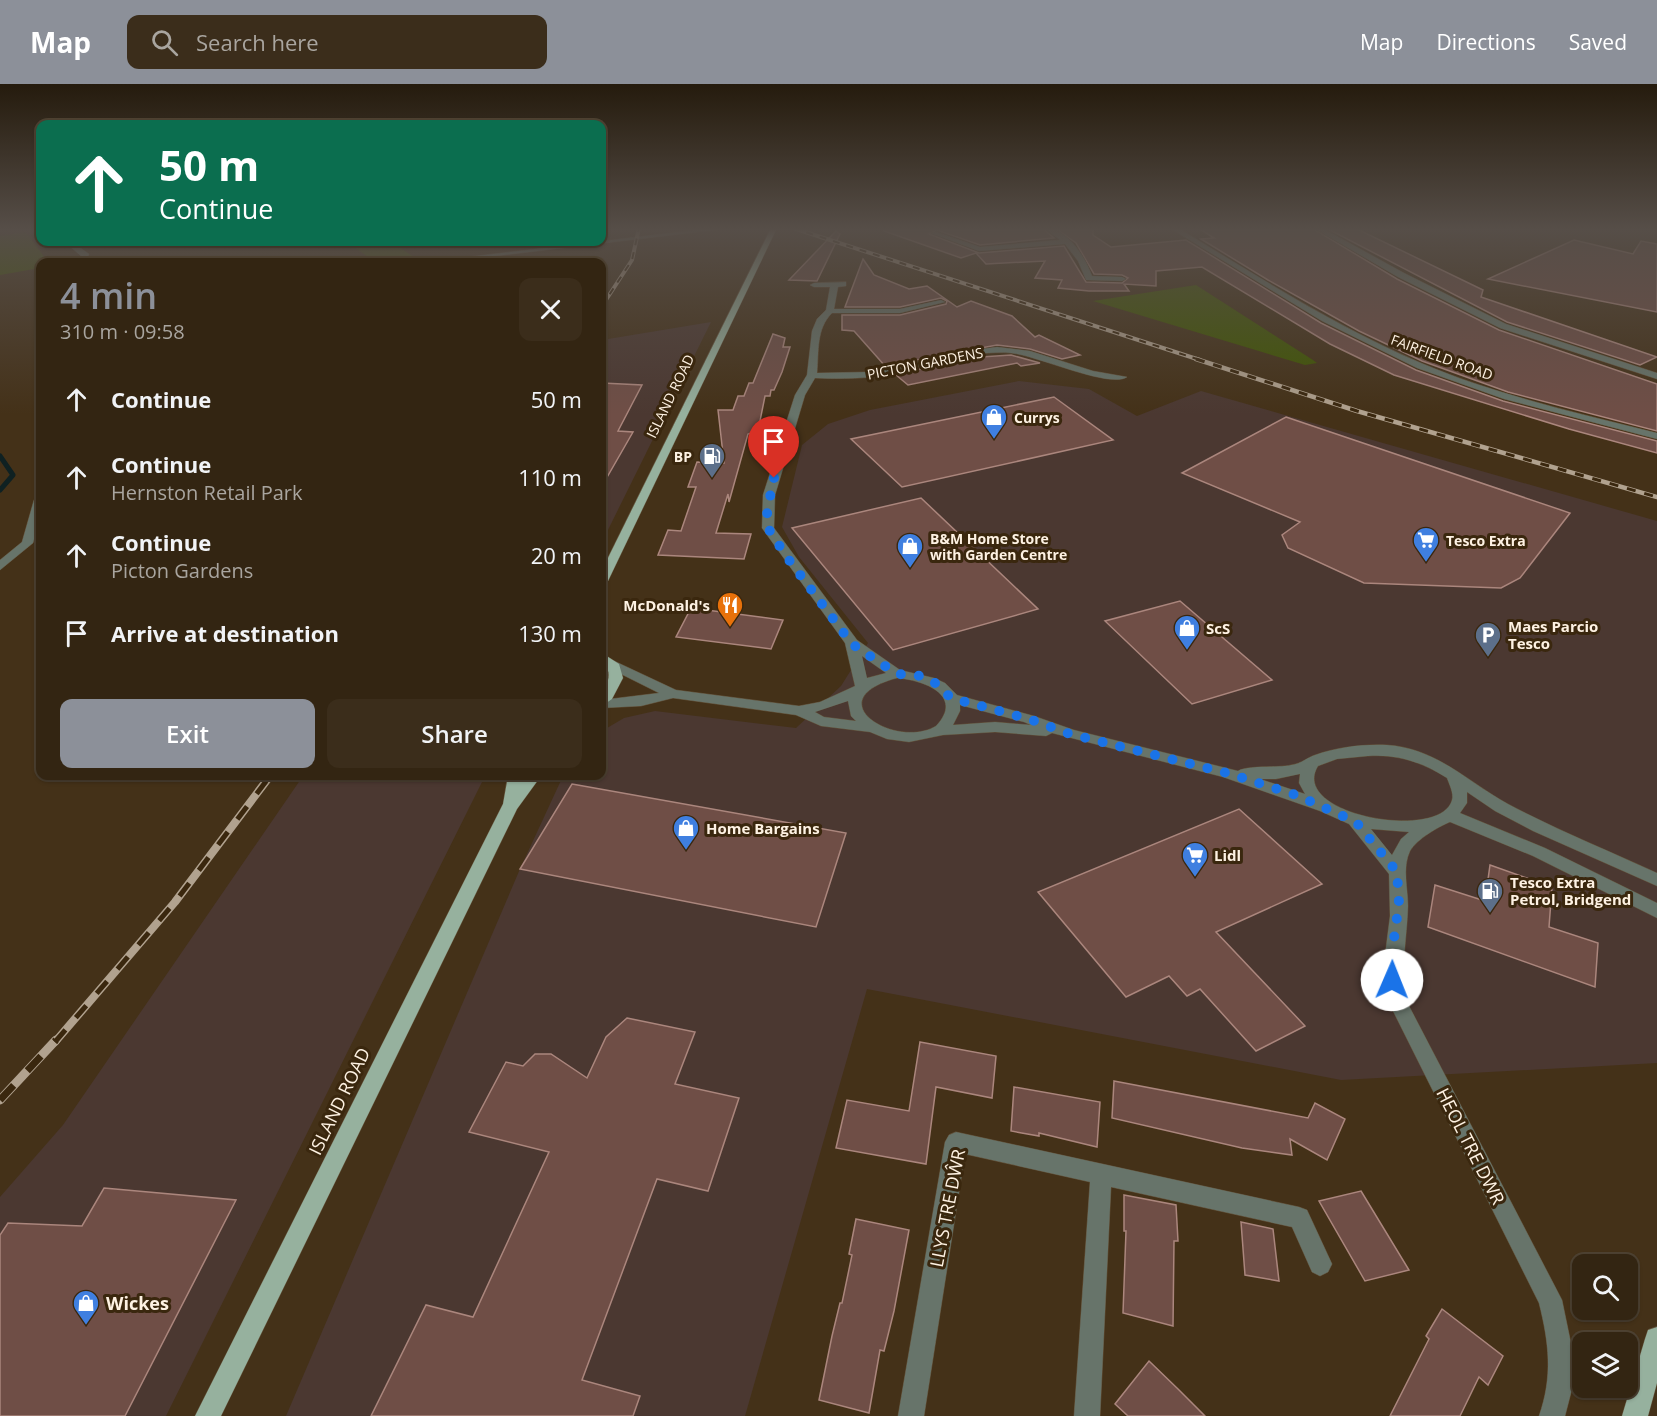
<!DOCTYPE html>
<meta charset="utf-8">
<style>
body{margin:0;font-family:"Open Sans",sans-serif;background:#3b2d1b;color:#f1f3f6;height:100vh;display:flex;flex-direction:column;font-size:22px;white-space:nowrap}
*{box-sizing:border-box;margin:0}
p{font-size:20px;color:#a9a59f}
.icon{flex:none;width:33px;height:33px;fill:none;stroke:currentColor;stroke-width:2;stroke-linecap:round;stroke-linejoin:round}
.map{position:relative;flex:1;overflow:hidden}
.side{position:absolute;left:36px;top:174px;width:570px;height:522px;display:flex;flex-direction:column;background:#332512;border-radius:12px;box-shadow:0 2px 4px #0004,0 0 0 2px #4e4232}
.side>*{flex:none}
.top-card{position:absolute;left:36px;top:36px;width:570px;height:126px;border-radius:12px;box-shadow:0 2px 4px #0004,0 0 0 2px #4e4232;background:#0b6e4f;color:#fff;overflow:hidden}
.controls{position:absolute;left:1572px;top:1170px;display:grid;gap:12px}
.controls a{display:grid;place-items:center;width:66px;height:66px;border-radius:12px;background:#332512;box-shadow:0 2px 4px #0004,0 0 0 2px #4e4232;font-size:30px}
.pin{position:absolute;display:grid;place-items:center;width:51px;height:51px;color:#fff;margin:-62px -26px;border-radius:50% 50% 50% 0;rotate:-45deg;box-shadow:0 0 6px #0007}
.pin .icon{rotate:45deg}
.me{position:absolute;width:66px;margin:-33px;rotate:1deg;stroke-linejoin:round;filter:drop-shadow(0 0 4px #0008)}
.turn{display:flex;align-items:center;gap:21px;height:126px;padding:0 24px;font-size:27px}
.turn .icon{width:78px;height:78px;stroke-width:2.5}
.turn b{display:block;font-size:42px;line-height:51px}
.round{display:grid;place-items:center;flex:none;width:63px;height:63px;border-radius:12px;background:#3b2d1b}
.headline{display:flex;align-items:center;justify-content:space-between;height:102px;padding:0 24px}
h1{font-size:36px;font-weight:600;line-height:45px;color:#8c9099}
.primary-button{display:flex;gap:12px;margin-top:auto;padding:12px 24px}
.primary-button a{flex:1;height:69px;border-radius:12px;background:#8c9099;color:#fff;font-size:24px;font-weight:600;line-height:69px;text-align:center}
.primary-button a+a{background:#3b2d1b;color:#f1f3f6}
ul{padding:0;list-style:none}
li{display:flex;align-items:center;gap:18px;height:78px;padding:0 24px}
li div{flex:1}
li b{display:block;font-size:22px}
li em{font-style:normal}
header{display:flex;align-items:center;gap:36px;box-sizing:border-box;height:84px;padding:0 30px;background:#8c9099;color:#fff}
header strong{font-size:28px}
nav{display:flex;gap:33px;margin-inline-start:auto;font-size:21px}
.search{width:420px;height:54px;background:#3b2d1b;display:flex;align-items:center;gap:15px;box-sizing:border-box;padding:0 21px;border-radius:12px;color:#a9a59f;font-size:22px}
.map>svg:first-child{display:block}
</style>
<header>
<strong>Map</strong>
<div class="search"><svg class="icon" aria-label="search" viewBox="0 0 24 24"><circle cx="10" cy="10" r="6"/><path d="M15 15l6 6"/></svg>Search here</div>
<nav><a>Map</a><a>Directions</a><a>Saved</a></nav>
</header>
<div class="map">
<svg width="1657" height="1332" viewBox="0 0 1657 1332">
<rect width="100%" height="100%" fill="#443118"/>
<g fill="#4b3831">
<path d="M711,238L602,458V256Z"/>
<path d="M1019,297L1089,305L1137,332L1201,307L1657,437V979L1341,996L867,905L745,1332H286L520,785L563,692H602V647L624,634L655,627L796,644L841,602L868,559L799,473L782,443L802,361L828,340L870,326Z"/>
<path d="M303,692H485L166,1332H0V1113L63,1041Z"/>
</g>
<g fill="#405601">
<path d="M26,148L48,178H40V184L0,191V152Z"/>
<path d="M363,158H391L414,173L375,178L350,160Z"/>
<path d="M1196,201L1313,276L1317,279L1305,281L1093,217Z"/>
</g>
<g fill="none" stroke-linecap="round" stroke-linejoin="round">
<path stroke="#0f2122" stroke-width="5" d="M0,372L13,391L0,406"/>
</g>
<g fill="#6f4e46" stroke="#ab867d" stroke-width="1.5">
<path d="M884,144H1042L1054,154L980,161L937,146L929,150L979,169L1064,162L1086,198L1122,199L1128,194L1122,191L1094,190L1076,159L1055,144H1093V151L1111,163L1186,156L1321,239L1416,286L1503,317L1657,357V369L1569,345L1394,291L1330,260L1202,183L1156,187V202L1124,200L1129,207H1089L1058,204L1062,196L1035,194L1045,177L986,180L976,169L961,174L884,147Z"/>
<path d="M1198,144H1312L1397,195L1499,246L1657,300V347L1508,308L1422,277L1359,247L1268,196L1201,155L1214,154Z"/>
<path d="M1326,144H1355L1483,206L1481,213L1657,273L1640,281L1507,238Z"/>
<path d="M836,147L840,150L817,197L789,196Z"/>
<path d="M1574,156L1633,170L1641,157L1657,160V228L1488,195Z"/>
<path d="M863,175L874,191L909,205L927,202L957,223L971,217L1012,232L1035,253L1039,251L1080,271L1062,275L1030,265L997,261L885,282L854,247L842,246V231H900L946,220L947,217L941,214L900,223H845Z"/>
<path d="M773,250L785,254L783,263H790L782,288L774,306H771L770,312H765L758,347L748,350L729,418L728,410L716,449L751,450L744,475L658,471L668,446L681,447L696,403H688L697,378L724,379L718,326H733L738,312H744L749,299H753Z"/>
<path d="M1011,271L1040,279L1021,282L1017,279L908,301L896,291L966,274Z"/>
<path d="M602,299L642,301L618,347L633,348L602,402Z"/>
<path d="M1054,313L1113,356L902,403L851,355Z"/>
<path d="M1286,333L1570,429L1520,494L1501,504L1364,499L1288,464L1282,451L1300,438L1182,389Z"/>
<path d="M921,414L1038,525L893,566L792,444Z"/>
<path d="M1180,517L1272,596L1192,620L1105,537Z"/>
<path d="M691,524L783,536L771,565L676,553Z"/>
<path d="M572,700L846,749L816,843L520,785Z"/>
<path d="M1239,725L1322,800L1216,848L1305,942L1256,967L1200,905L1187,912L1169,892L1126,913L1038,808Z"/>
<path d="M1490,781L1552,803L1549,843L1598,859L1595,903L1428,843L1435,801L1485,817Z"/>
<path d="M627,934L695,948L675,1000L739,1014L708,1107L657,1095L582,1296L640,1312L633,1332H371L426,1221L473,1233L549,1068L469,1048L506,978L523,982L535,970H551L587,994L606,953Z"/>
<path d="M920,958L996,972L992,1014L936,1003L926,1080L836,1064L847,1016L909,1027Z"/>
<path d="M1114,997L1308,1034L1315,1019L1345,1035L1327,1076L1290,1055L1292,1071L1242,1064L1112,1034Z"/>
<path d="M1014,1003L1100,1018L1097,1063L1039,1049V1052L1011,1047Z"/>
<path d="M104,1104L236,1116L125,1332H0V1151L8,1139L82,1142Z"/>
<path d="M1361,1107L1409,1186L1365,1197L1319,1117Z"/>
<path d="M1124,1111L1176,1121L1178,1157H1174L1173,1242L1123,1229L1126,1147H1124Z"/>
<path d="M856,1135L909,1146L894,1227L884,1267L880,1266L869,1329L819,1316L832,1252L840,1219H842L852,1171L849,1170Z"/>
<path d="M1241,1138L1273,1145L1279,1197L1245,1191Z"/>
<path d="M1442,1225L1503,1272L1488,1301L1479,1293L1460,1332H1390L1429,1255L1426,1252Z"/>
<path d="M1149,1277L1178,1305L1205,1332H1128L1115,1320Z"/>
</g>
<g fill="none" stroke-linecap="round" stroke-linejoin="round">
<g stroke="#625038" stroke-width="1">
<g id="minor">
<path d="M712,144H732L445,178H426Z"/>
<path d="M1044,144C1067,144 1085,172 1092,192L1122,193L1126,195L1122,197L1086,196L1078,177L1065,160L979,167L931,149L936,148L980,163L1060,156Z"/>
<path d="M1170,144H1178C1257,192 1335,242 1421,279C1496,311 1578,329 1657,349V355L1504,315L1417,284L1322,237Z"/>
<path d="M1314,144H1322L1404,189L1506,240L1657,289V295L1500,244L1398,193Z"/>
<path d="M65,158H72L89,170L86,178H80L82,173Z"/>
<path d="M846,198V202L838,203L834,225H900L941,216L945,218L900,229H832C816,245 819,267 817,289L868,288L967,267L997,263L1030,267L1093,287L1127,293C1110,305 1036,271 1011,269C970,266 932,281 893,290C867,295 842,295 815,294L805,311L775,411L774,444L857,556L900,586L934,594L945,599L957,611L1034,632L1074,646L1238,687C1247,681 1278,684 1291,681C1303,679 1306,674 1315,671C1337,663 1364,660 1387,661C1436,664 1468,698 1508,720C1557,746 1607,766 1657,789V802L1533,747L1495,727L1467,708V719L1460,729L1545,764L1657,819V834L1533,772L1450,738C1438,743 1417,755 1410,767C1402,784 1408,805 1408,822C1407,855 1400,885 1407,918L1562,1216L1574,1274L1573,1301L1565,1332H1539C1553,1292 1549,1259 1539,1219L1389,919L1384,879L1390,832L1389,790L1349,740L1320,727L1223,693L1052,649L1046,652L995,648L943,651L909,658L887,655L870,648L821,642L796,631L673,614L641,622L602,624V616L659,609L607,583L605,580L612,576L676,606L799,622L820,618L855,602L845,559L762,444L763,411L795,311L807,291L812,247L817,235L826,226L830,203H814L810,201L814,199ZM862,572L886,589L867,594ZM897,594C923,596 965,611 936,642C896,666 815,616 897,594ZM848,617L851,632L856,637L824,633L815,628ZM960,621L1024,638L1031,641L995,638L953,641L960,627ZM1368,672C1397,670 1422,678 1447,694C1449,700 1454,709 1452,716C1441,758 1288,731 1318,682L1337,675ZM1300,690L1299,699L1305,710L1260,695H1276ZM1371,745L1409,748L1401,755L1392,771Z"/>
<path d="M40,413V433L33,459L0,486V476L22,458L34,416Z"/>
<path d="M956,1048L1299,1123L1307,1126L1332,1180L1328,1188L1320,1192L1312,1188L1292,1143L1111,1103L1100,1332H1074L1090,1098L965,1070L924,1332H898L945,1058L949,1051Z"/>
</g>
</g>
<g stroke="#625038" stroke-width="1">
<g id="major">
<path d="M771,144H777L608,497L602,501V486Z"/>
<path d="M602,569L619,580L623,594L612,615L602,622C600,606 618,591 602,579Z"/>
<path d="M508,692H522V695L525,692H541L517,725L221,1332H195L503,720Z"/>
<path d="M1657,1243V1299L1648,1332H1622L1645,1255L1648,1246Z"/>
</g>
</g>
<use href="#minor" fill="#67746a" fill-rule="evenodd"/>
<use href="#major" fill="#96b19e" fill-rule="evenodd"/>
<g stroke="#b1a28f" stroke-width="4">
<g id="rail-far3">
<path d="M793,144L1200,276"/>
<path d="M602,222L632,176L639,144"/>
</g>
</g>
<g stroke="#b1a28f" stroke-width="4.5">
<path id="rail-far2" d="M1196,275L1357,327L1657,413"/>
</g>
<g stroke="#b1a28f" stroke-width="8">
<path id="rail-far1" d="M55,958L175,818L270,692"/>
</g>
<g stroke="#b1a28f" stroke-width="9">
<path id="rail" d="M0,1016L56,956"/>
</g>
<use href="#rail-far3" stroke="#3a270e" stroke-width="2" stroke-dasharray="7" stroke-linecap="butt"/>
<use href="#rail-far2" stroke="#3a270e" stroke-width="3" stroke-dasharray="9" stroke-linecap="butt"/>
<use href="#rail-far1" stroke="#3a270e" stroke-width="5" stroke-dasharray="16" stroke-linecap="butt"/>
<use href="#rail" stroke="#3a270e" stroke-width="7" stroke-dasharray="20" stroke-linecap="butt"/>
</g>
<linearGradient id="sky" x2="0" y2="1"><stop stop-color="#251b0d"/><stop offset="0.44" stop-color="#564e48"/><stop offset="1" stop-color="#564e48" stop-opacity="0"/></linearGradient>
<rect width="1657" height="330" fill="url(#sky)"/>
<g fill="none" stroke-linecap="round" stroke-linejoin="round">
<path stroke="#1a73e8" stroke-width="10" stroke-dasharray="0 18" d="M774,394L767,427L768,444L786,472L852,560L897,590L922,592L934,598L951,614L1029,635L1070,650L1227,689L1296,711L1356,738L1397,788L1399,819L1392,869V896"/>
</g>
<defs>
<g id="shop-pin" transform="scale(1.35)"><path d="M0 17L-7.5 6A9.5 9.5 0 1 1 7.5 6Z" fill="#3f7fe0" stroke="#3a270e"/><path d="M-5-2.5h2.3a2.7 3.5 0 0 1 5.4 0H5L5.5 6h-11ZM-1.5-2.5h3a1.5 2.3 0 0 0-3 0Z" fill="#fff"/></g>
<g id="fuel-pin" transform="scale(1.35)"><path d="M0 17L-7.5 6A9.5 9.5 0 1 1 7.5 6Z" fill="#5c6f8a" stroke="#3a270e"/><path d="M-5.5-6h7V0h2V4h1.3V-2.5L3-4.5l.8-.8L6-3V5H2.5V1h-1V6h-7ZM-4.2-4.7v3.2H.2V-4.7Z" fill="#fff"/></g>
<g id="supermarket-pin" transform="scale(1.35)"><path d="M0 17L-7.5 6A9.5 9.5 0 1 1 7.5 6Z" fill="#3f7fe0" stroke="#3a270e"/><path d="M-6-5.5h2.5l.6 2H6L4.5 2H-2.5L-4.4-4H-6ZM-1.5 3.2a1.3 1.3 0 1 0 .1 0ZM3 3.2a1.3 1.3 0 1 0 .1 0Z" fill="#fff"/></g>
<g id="restaurant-pin" transform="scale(1.35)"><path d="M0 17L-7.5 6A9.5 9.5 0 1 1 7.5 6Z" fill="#e8710a" stroke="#3a270e"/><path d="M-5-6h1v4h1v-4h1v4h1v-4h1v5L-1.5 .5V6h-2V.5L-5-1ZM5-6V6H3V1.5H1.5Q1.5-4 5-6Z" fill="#fff"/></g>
<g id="parking-pin" transform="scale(1.35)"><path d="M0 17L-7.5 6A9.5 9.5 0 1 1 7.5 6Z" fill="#5c6f8a" stroke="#3a270e"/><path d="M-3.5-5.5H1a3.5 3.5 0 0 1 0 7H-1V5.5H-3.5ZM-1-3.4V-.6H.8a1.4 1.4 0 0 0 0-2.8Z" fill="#fff"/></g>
</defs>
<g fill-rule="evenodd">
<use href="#shop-pin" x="994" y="333"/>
<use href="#fuel-pin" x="712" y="372"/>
<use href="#supermarket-pin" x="1426" y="456"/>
<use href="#shop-pin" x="910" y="462"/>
<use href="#restaurant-pin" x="730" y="521"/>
<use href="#shop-pin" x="1187" y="544"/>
<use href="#parking-pin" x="1488" y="551"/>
<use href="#shop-pin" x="686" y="744"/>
<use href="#supermarket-pin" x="1195" y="771"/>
<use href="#fuel-pin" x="1490" y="807"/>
<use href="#shop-pin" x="86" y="1219"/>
</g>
<g text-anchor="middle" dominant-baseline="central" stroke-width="6" stroke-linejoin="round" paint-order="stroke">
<g font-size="14" fill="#fef2e3" stroke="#3a270e">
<text transform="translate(1442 273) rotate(20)">FAIRFIELD ROAD</text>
<text transform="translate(925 279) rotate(-11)">PICTON GARDENS</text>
<text transform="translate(670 312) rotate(-64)">ISLAND ROAD</text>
</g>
<g font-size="14" font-weight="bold" fill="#fef2e3" stroke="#3a270e" text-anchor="start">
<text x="1014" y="333">Currys</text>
<text x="692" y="372" text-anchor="end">BP</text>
<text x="930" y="454">B&amp;M Home Store<tspan x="930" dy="16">with Garden Centre</tspan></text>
<text x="1446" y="456">Tesco Extra</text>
</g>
<g font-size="15" font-weight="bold" fill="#fef2e3" stroke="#3a270e" text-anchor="start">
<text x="710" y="521" text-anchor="end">McDonald's</text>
<text x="1508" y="542">Maes Parcio<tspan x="1508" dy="17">Tesco</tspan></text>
<text x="1206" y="544">ScS</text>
<text x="706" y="744">Home Bargains</text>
<text x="1214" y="771">Lidl</text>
<text x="1510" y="798">Tesco Extra<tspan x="1510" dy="17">Petrol, Bridgend</tspan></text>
</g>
<g font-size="18" fill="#fef2e3" stroke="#3a270e">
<text transform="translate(339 1017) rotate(-64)">ISLAND ROAD</text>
<text transform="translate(1471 1062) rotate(63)">HEOL TRE DWR</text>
<text transform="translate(947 1124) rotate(-79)">LLYS TRE DŴR</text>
</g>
<g font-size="18" font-weight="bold" fill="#fef2e3" stroke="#3a270e" text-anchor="start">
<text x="106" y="1219">Wickes</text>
</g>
</g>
</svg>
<div class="controls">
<a><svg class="icon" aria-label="search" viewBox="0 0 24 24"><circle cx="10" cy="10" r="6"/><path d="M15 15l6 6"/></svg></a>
<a><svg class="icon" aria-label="layers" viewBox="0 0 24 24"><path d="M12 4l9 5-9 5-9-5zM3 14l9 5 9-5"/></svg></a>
</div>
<div class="pin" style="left:774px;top:394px;background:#d93025"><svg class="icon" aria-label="arrive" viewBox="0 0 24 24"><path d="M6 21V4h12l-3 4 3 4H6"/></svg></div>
<svg class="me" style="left:1392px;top:896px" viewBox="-20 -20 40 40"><circle r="19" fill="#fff"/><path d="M0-13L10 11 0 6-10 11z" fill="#1a73e8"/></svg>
<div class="top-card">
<div class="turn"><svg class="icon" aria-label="ahead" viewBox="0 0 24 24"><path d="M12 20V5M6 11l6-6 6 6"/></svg><div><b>50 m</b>Continue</div></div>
</div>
<section class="side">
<div class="headline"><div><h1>4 min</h1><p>310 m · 09:58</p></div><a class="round"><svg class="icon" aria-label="close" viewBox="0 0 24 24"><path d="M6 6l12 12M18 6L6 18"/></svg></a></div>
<ul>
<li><svg class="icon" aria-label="ahead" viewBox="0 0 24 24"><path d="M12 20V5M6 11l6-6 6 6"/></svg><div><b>Continue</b></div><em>50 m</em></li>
<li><svg class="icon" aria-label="ahead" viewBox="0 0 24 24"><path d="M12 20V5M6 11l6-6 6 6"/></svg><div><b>Continue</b><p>Hernston Retail Park</p></div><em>110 m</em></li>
<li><svg class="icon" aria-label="ahead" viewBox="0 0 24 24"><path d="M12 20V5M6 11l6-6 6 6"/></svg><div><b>Continue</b><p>Picton Gardens</p></div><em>20 m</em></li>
<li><svg class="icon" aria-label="arrive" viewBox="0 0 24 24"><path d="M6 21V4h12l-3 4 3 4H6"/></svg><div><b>Arrive at destination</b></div><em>130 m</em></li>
</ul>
<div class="primary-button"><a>Exit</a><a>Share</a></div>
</section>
</div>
